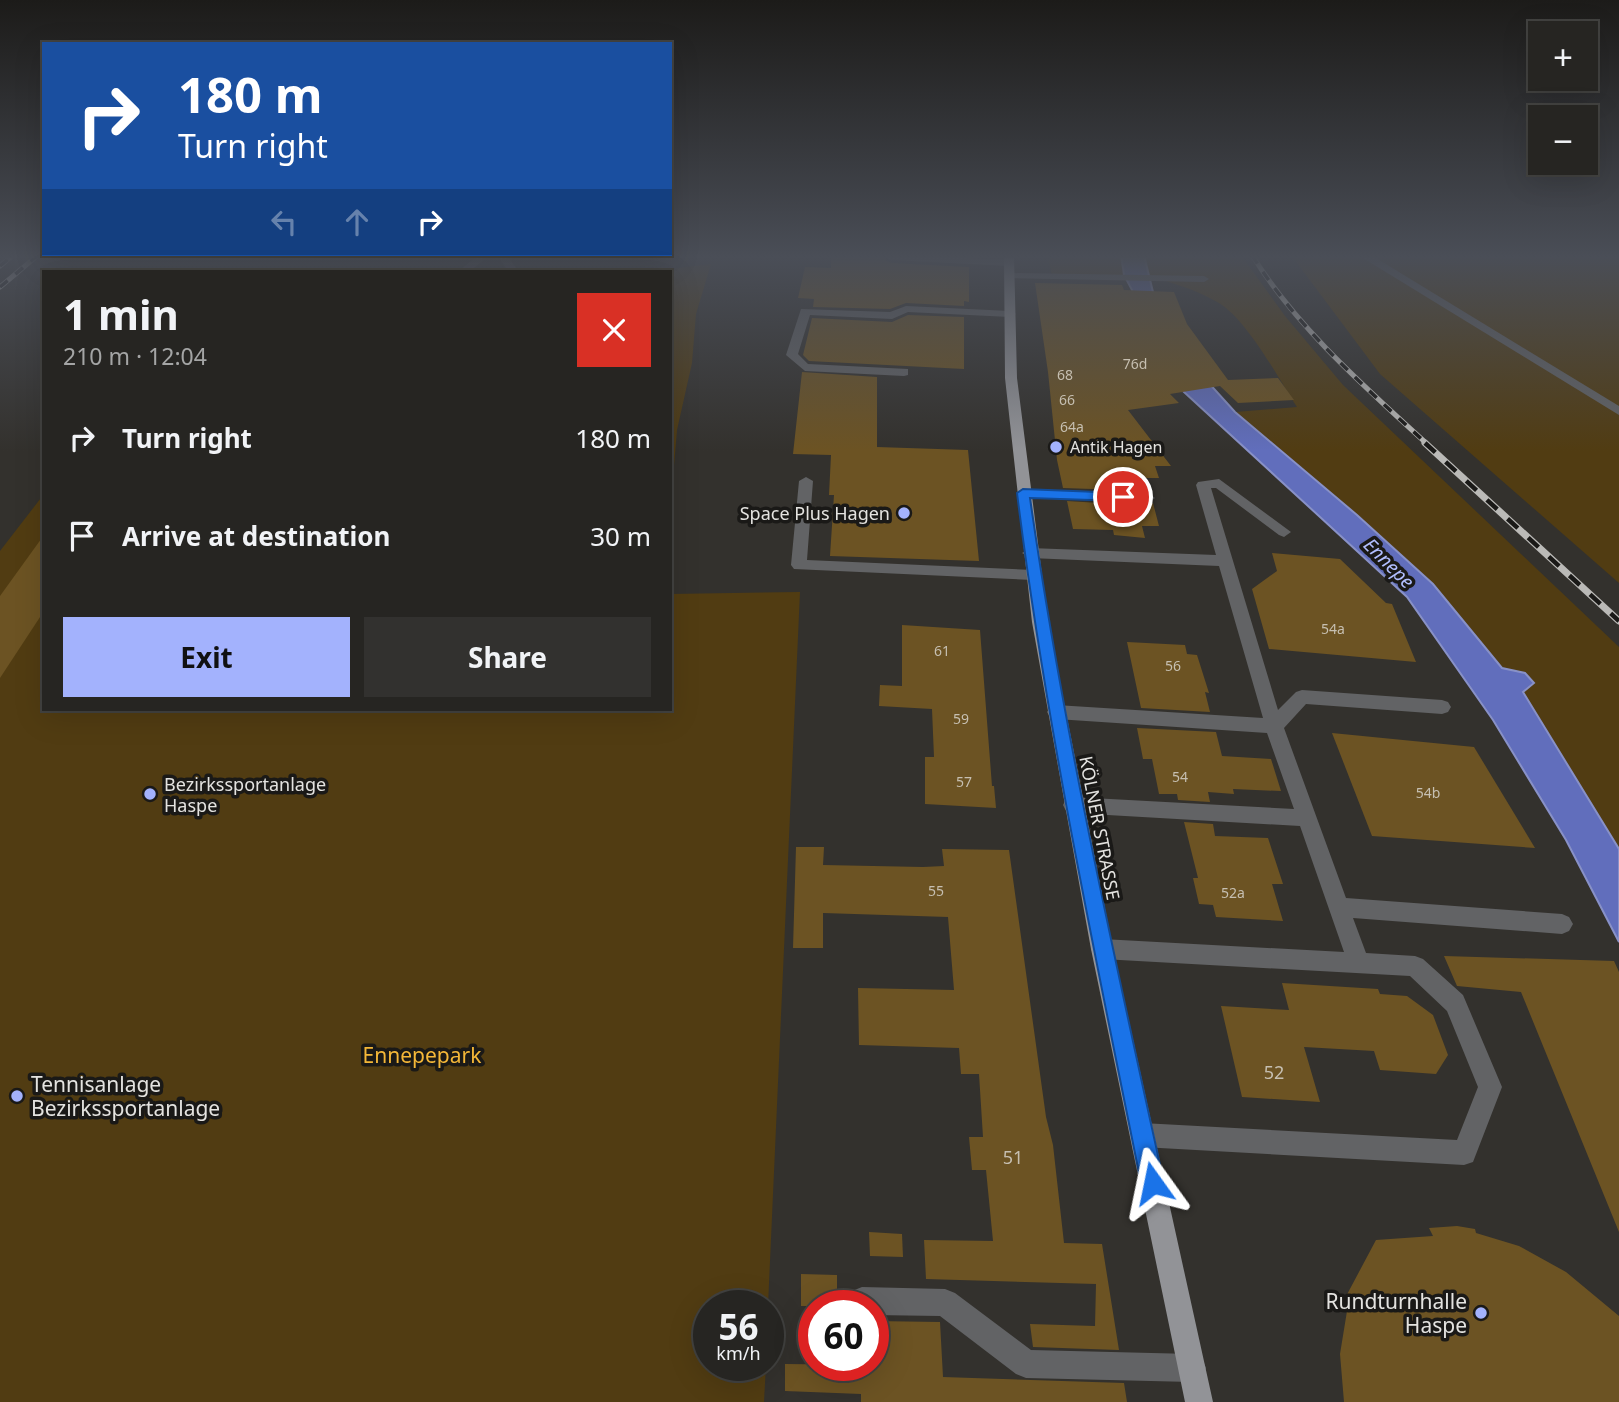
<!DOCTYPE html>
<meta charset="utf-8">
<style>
body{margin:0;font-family:"Noto Sans",sans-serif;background:#32312f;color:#f1f3f6;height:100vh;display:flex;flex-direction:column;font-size:26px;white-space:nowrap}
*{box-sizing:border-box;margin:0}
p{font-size:23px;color:#a4a5a5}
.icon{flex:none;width:38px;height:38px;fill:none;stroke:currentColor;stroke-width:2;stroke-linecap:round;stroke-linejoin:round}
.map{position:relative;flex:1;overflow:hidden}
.details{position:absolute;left:42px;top:270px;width:630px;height:441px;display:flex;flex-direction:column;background:#262522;border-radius:0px;box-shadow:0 7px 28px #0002,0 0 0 2px #424240}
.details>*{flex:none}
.guide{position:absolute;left:42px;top:42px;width:630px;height:214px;border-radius:0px;box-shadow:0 7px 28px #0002,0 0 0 2px #424240;background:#1a4fa0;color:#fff;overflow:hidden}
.fabs{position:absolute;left:1528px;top:21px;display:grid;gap:14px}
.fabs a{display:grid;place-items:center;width:70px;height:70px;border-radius:0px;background:#262522;box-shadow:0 7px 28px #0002,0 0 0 2px #424240;font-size:35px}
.speed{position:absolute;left:693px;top:1290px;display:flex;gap:14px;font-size:35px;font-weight:700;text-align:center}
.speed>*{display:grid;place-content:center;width:91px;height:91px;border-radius:50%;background:#262522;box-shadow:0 7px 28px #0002,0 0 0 2px #424240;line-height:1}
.speed small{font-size:18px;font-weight:400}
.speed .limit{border:10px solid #d22;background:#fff;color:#111}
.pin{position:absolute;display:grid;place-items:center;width:60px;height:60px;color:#fff;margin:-30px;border:4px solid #fff;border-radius:50%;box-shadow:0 2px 7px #0007}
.me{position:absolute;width:77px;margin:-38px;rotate:348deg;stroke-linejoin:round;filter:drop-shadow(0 0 5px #0008)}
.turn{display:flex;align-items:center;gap:24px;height:147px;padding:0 21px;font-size:32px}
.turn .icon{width:91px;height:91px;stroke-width:2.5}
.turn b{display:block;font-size:49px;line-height:60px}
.lanes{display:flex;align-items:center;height:66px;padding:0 21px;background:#0003;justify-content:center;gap:35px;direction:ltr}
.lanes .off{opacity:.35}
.round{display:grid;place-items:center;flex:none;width:74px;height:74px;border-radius:0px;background:#32312f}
.summary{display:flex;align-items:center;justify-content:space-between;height:119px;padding:0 21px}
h1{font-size:42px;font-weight:700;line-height:52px}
.cta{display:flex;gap:14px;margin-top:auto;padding:14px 21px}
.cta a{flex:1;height:80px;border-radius:0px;background:#a3b2fd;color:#111;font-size:28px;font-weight:700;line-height:80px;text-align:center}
.cta a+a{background:#32312f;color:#f1f3f6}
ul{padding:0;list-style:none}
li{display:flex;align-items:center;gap:21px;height:98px;padding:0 21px}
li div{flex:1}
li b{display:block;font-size:26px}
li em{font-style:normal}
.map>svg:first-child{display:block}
</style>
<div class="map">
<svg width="1619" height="1402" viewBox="0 0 1619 1402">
<rect width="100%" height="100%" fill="#33312d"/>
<g fill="#513c12">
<path d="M1048,255H1121L1124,275L1052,277Z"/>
<path d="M1144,255H1241L1285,316L1343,385L1619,647V849L1523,692L1533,683L1525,673L1502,668L1433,584L1357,515L1235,412L1297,407C1279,379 1247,320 1219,303C1197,290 1173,283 1148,276Z"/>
<path d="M1291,255H1361L1619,412V583L1380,374Z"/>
<path d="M1364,255H1619V410Z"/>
<path d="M711,264L696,314L692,363L677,430L670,513V271H652Z"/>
<path d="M44,494V709H670V594L800,592L768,1306H709V1365H766L764,1402H0V551Z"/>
</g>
<path fill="#616ebc" stroke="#8891c7" stroke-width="2" d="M1121,255H1144L1154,296L1206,380L1235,412L1357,515L1433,584L1502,668L1525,673L1534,683L1523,692L1619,849V942L1566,840L1493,720L1407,597L1171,380L1137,323L1132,290L1124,275Z"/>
<g fill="#6c5323">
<path d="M831,255H885L886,261L892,263L969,267V302L964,301V306L906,303L890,309L813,307L814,299L798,298L805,267L831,268Z"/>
<path d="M1035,283L1122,285L1124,290L1174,292L1187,324L1228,380L1278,378L1294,400L1238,403L1220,386L1170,394L1179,403L1128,410L1171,466H1155L1159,478H1146L1150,491L1063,488L1057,460L1048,372Z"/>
<path d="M908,315L964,317V369L809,361L803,355L812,318L892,322Z"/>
<path d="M802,372L877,377V447L968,450L979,561L830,556L834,495H829L831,455L793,454Z"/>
<path d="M1067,501L1148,506L1153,503L1159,526H1142L1145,538L1114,535L1113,530L1073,529Z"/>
<path d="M44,535V611L0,678V596Z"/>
<path d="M1272,553L1340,559L1386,603L1392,604L1416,662L1269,649L1252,589L1277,571Z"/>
<path d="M902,625L980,630L992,786H994L996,808L925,804V757H934L932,709L879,706L880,685L902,686Z"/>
<path d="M1127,642L1185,645L1187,654L1197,655L1209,693L1205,692L1210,712L1141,708Z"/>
<path d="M1137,728L1216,732L1222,756L1271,759L1281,791L1233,789L1234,794L1208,792L1210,802L1178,800L1177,794H1159L1152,759H1143Z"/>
<path d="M1332,733L1474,747L1535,848L1372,836Z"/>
<path d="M1184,822L1213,824L1215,836L1268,838L1283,884H1272L1283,921L1216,917L1213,905L1199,904L1193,878H1198Z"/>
<path d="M796,847H824L823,865L923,867L944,866L942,849L1009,850L1046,1117L1053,1145L1064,1243L1102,1244L1119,1350L1033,1347L1030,1324L1095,1326L1096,1284L926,1279L924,1240L993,1241L986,1170H972L969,1137H983L979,1074H961L959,1048L859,1045L858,988L954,990L948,917L823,913V948H793Z"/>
<path d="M1444,956L1614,961L1619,972V1232L1521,992L1457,986Z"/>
<path d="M1282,983L1378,989L1380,994L1407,996L1433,1015L1448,1055L1436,1074L1380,1070L1374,1051L1304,1047L1320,1102L1242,1097L1221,1006L1289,1010Z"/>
<path d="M1457,1226L1475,1229L1476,1233L1519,1246L1566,1272L1619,1316V1402H1344L1340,1354L1348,1305L1343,1302L1376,1240L1433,1236L1429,1228Z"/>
<path d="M869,1232L902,1234L903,1257L870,1256Z"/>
<path d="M801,1274L837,1275V1306H801Z"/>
<path d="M873,1321L940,1322L943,1377L1124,1383L1127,1402H861V1394L785,1391V1364L873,1365Z"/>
</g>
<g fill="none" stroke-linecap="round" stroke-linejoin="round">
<g fill="#626365" fill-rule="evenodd">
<path d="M478,255H490L470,271H459Z"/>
<path d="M497,255H507L518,271H508Z"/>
<path d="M888,255L1009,260L1014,263L1009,266L892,260L888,259Z"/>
<path d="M1358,255H1371L1619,406V415Z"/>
<path d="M1009,273L1204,276L1209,279L1204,282L1005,278L1004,276Z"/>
<path d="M906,306L1010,311L1016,314L1010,317L908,312L892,319L810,315L798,354L808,364L908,369V375L904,376L805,371L786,355L801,309L890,312Z"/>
<path d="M806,477L813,481L807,560L1033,570L1041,575L1033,580L794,569L791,565L799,481Z"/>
<path d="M1219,479L1291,532L1284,537L1279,535L1216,488H1211L1278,710L1296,692L1302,690L1442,700L1448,702L1451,707L1448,712L1442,714L1306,704L1284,728L1346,898L1562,914L1569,917L1573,924L1569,931L1562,934L1353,918L1366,953L1415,956L1423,959L1463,995L1502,1087L1473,1162L1464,1165L1142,1147L1133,1144L1130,1135L1133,1126L1142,1123L1457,1140L1478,1087L1447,1011L1410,976L1102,959L1094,956L1091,949L1094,942L1102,939L1344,952L1300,826L1073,813L1066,811L1063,805L1066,799L1073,797L1294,809L1267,733L1056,719L1050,717L1047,712L1050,707L1056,705L1263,718L1219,566L1030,558L1022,553L1030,548L1216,555L1196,485L1198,482Z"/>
<path d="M1023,489L1148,493L1155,498L1148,503L1018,496V490Z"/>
<path d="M862,1287L945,1289L955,1293L1031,1350L1192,1354L1202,1358L1206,1368L1202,1378L1192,1382L1026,1378L1016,1374L940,1316L873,1315V1306H850L848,1301L852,1291Z"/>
</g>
<path fill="#929397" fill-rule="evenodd" d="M1004,255H1014L1017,378L1048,622L1113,949L1213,1402H1185L1091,949L1032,622L1005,378Z"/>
<g stroke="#bbbab7" stroke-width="5">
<g id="rail-far1">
<path d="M1252,255C1297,328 1365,387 1427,444"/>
<path d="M0,266L13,255"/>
<path d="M0,287L38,255"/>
</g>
</g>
<g stroke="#bbbab7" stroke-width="7">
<path id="rail" d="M1425,443L1619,621"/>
</g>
<use href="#rail-far1" stroke="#1a1917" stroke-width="3.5" stroke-dasharray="10" stroke-linecap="butt"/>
<use href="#rail" stroke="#1a1917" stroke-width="4.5" stroke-dasharray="14" stroke-linecap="butt"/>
</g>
<linearGradient id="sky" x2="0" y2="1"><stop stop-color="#1c1b19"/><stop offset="0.57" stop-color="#4a4e57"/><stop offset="1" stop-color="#4a4e57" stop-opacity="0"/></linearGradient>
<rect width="1619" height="451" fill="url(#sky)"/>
<path fill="#1a73e8" stroke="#114b97" stroke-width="2" d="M1023,489L1123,493L1130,497L1123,501L1030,498C1063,729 1114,955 1164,1183L1161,1191L1153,1194L1144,1191L1141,1183C1095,954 1046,726 1017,493Z"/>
<g fill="#a3b2fd" stroke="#1a1917" stroke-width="2.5">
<circle cx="1056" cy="447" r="7"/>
<circle cx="904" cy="513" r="7"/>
<circle cx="150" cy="794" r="7"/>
<circle cx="17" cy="1096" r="7"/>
<circle cx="1481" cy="1313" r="7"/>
</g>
<g text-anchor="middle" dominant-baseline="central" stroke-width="7" stroke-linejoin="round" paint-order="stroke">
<g font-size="14" fill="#c6bfb1">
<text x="1135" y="363">76d</text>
<text x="1065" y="374">68</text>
<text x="1067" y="399">66</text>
<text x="1072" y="426">64a</text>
<text x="1333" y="628">54a</text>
<text x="942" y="650">61</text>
<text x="1173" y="665">56</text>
<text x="961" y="718">59</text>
<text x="1180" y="776">54</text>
<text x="964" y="781">57</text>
<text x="1428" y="792">54b</text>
<text x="936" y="890">55</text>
<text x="1233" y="892">52a</text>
</g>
<g font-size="16" fill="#e4e3e0" stroke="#1a1917" text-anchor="start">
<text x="1070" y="447">Antik Hagen</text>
</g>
<g font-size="18" fill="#e4e3e0" stroke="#1a1917" text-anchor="end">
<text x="890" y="513">Space Plus Hagen</text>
<text x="164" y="784" text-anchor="start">Bezirkssportanlage<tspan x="164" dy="21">Haspe</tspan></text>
</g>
<g font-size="18" fill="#e4e3e0" stroke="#1a1917">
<text transform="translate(1100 828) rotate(79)">KÖLNER STRASSE</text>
</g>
<g font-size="18" fill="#c6bfb1">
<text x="1274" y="1072">52</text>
<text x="1013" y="1157">51</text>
</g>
<g font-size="19" font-style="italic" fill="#b1befe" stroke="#1a1917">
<text transform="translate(1389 563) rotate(45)">Ennepe</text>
</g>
<g font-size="21" fill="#f4b738" stroke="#1a1917">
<text x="422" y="1055">Ennepepark</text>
</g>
<g font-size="21" fill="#e4e3e0" stroke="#1a1917" text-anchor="start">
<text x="31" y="1084">Tennisanlage<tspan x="31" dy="24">Bezirkssportanlage</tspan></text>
<text x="1467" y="1301" text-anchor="end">Rundturnhalle<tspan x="1467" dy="24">Haspe</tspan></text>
</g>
</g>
</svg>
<div class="fabs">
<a>+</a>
<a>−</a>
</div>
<div class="speed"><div>56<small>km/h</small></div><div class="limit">60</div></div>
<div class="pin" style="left:1123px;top:497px;background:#d93025"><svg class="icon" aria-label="arrive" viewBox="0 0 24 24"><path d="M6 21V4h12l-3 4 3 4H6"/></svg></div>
<svg class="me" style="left:1153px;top:1183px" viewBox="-20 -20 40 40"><path d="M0-17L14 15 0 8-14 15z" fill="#1a73e8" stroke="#fff" stroke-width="4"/></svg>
<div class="guide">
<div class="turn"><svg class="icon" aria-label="right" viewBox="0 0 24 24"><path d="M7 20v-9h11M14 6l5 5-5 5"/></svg><div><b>180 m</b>Turn right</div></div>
<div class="lanes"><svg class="icon off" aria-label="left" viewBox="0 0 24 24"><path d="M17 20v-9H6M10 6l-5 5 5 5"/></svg><svg class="icon off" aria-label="ahead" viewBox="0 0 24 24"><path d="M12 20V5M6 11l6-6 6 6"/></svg><svg class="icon" aria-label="right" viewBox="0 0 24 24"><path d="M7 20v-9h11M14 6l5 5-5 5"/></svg></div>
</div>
<section class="details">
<div class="summary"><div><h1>1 min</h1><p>210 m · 12:04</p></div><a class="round" style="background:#d93025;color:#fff"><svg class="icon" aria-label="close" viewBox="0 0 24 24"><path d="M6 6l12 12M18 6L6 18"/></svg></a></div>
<ul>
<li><svg class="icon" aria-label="right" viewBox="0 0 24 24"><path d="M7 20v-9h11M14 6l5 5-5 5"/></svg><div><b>Turn right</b></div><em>180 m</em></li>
<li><svg class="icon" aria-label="arrive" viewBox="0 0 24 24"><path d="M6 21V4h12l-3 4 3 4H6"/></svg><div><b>Arrive at destination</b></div><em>30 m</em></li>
</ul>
<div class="cta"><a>Exit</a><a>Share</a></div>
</section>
</div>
